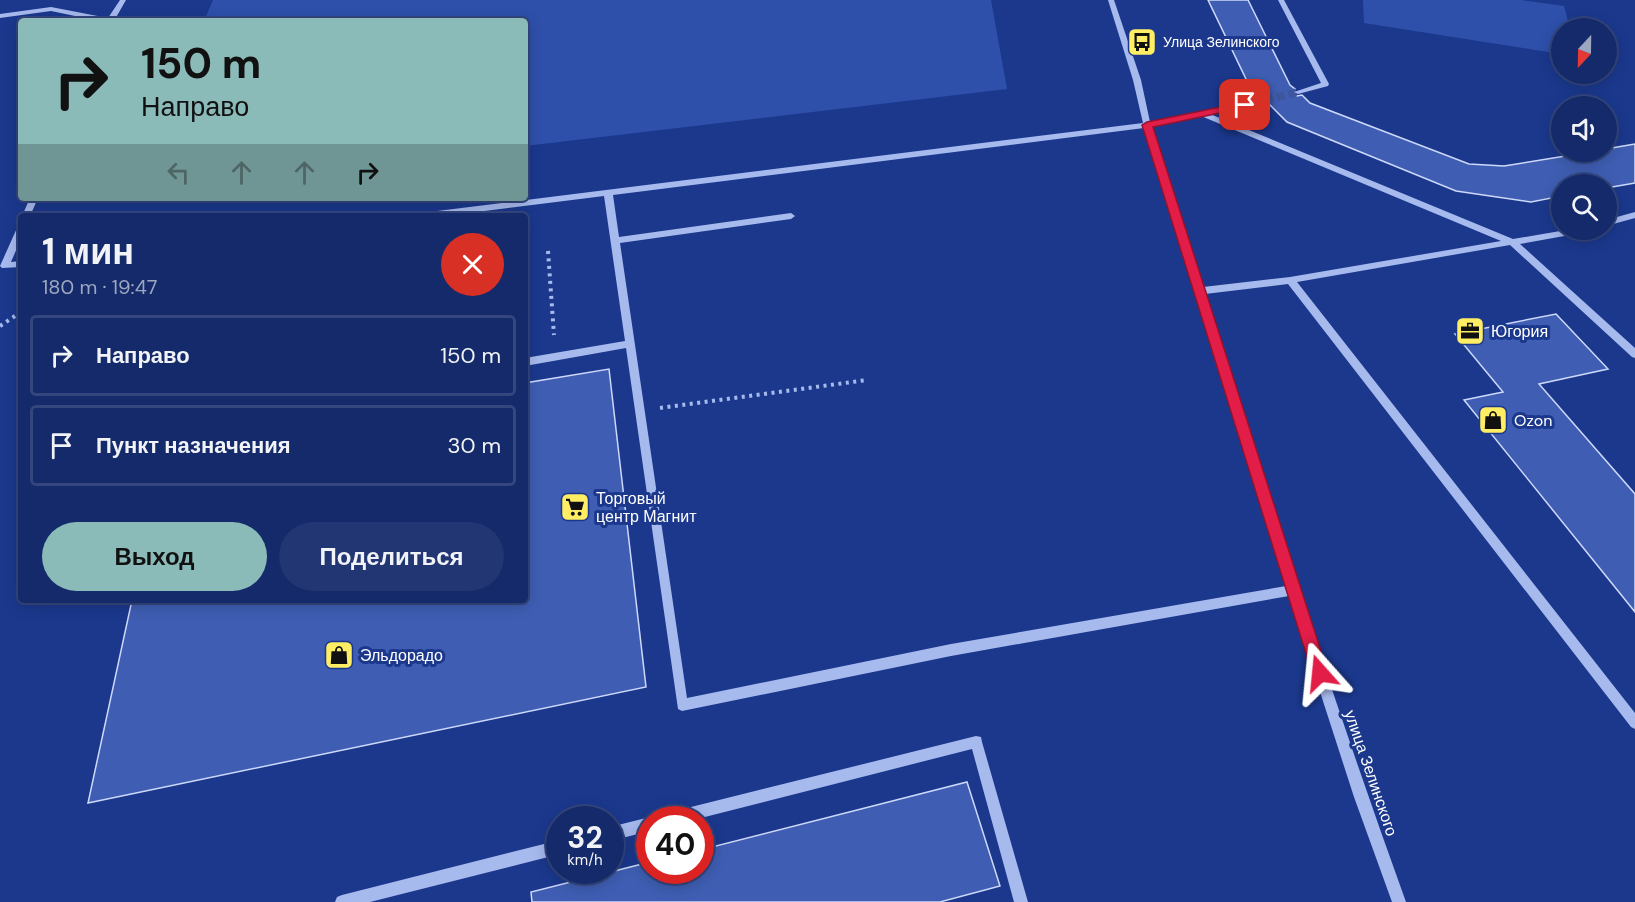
<!DOCTYPE html>
<html lang="ru">
<meta charset="utf-8">
<style>
body{margin:0;font-family:"DM Sans",sans-serif;background:#213672;color:#f1f3f6;height:100vh;display:flex;flex-direction:column;font-size:22px;white-space:nowrap}
*{box-sizing:border-box;margin:0}
p{font-size:20px;color:#9da7c1}
.icon{flex:none;width:33px;height:33px;fill:none;stroke:currentColor;stroke-width:2;stroke-linecap:round;stroke-linejoin:round}
.map{position:relative;flex:1;overflow:hidden}
.sheet{position:absolute;left:18px;top:213px;width:510px;height:390px;display:flex;flex-direction:column;background:#142a6a;border-radius:6px;box-shadow:0 3px 15px #0003,0 0 0 2px #33467e}
.sheet>*{flex:none}
.top-card{position:absolute;left:18px;top:18px;width:510px;height:183px;border-radius:6px;box-shadow:0 3px 15px #0003,0 0 0 2px #33467e;background:#8bbbb9;color:#111;overflow:hidden}
.needle{width:39px;rotate:202deg}
.fabs{position:absolute;left:1551px;top:18px;display:grid;gap:12px}
.fabs a{display:grid;place-items:center;width:66px;height:66px;border-radius:50%;background:#142a6a;box-shadow:0 3px 15px #0003,0 0 0 2px #33467e;font-size:30px}
.speed{position:absolute;left:546px;top:806px;display:flex;gap:12px;font-size:30px;font-weight:700;text-align:center}
.speed>*{display:grid;place-content:center;width:78px;height:78px;border-radius:50%;background:#142a6a;box-shadow:0 3px 15px #0003,0 0 0 2px #33467e;line-height:1}
.speed small{font-size:15px;font-weight:400}
.speed .limit{border:9px solid #d22;background:#fff;color:#111}
.pin{position:absolute;display:grid;place-items:center;width:51px;height:51px;color:#fff;margin:-26px;border-radius:12px;box-shadow:0 3px 9px #0006}
.me{position:absolute;width:66px;margin:-33px;rotate:342deg;stroke-linejoin:round;filter:drop-shadow(0 0 4px #0008)}
.turn{display:flex;align-items:center;gap:21px;height:126px;padding:0 24px;font-size:27px}
.turn .icon{width:78px;height:78px;stroke-width:2.5}
.turn b{display:block;font-size:42px;line-height:51px}
.lanes{display:flex;align-items:center;height:57px;padding:0 24px;background:#0003;justify-content:center;gap:30px;direction:ltr}
.lanes .off{opacity:.35}
.round{display:grid;place-items:center;flex:none;width:63px;height:63px;border-radius:32px;background:#213672}
.overview{display:flex;align-items:center;justify-content:space-between;height:102px;padding:0 24px}
h1{font-size:36px;font-weight:700;line-height:45px}
.action{display:flex;gap:12px;margin-top:auto;padding:12px 24px}
.action a{flex:1;height:69px;border-radius:36px;background:#8bbbb9;color:#111;font-size:24px;font-weight:700;line-height:69px;text-align:center}
.action a+a{background:#213672;color:#f1f3f6}
ul{padding:0;list-style:none}
li{display:flex;align-items:center;gap:18px;height:81px;margin:0 12px 9px;padding:0 12px;border:3px solid #33467e;border-radius:6px}
li div{flex:1}
li b{display:block;font-size:22px}
li em{font-style:normal}
.map>svg:first-child{display:block}
</style>
<div class="map">
<svg width="1635" height="902" viewBox="0 0 1635 902">
<rect width="100%" height="100%" fill="#1b388d"/>
<g fill="#2e50ab">
<path d="M213,0H991L1007,89L525,146V21H204Z"/>
<path d="M1363,0H1521L1564,6L1570,28H1562L1561,54L1364,23Z"/>
</g>
<g fill="#3f5eb3" stroke="#cdd9fa" stroke-width="1.5">
<path d="M1208,0H1248L1290,85L1295,89L1292,93L1297,96L1302,95L1310,103L1469,164L1504,166L1590,152H1606V149L1635,144V183L1606,188V184H1562V196L1531,202L1456,191L1287,122L1269,104L1270,96H1262L1247,81Z"/>
<path d="M1556,314L1608,369L1539,384L1635,494V612L1464,400L1503,392L1455,334Z"/>
<path d="M609,369L646,687L88,803L132,600H525V383Z"/>
<path d="M967,782L1000,886L940,902H532L531,892L650,862V870H700V850Z"/>
</g>
<g fill="none" stroke-linecap="round" stroke-linejoin="round">
<path stroke="#3d569e" stroke-width="8" stroke-dasharray="8 4" stroke-linecap="butt" d="M1265,100L1298,92"/>
<g stroke="#a7baee" stroke-width="4" stroke-dasharray="3 4.5" stroke-linecap="butt">
<path d="M548,251L554,335"/>
<path d="M0,326L21,312"/>
<path d="M660,408L867,380"/>
</g>
<g fill="#a7baee" fill-rule="evenodd">
<path d="M120,0H126L114,21H99L51,11L0,18V14L51,7L108,18Z"/>
<path d="M1108,0H1114L1141,80L1150,122L1265,98H1268V102L1210,114L1513,239L1566,230H1585L1584,232L1581,233L1520,244L1635,348V358L1632,357L1510,245L1297,282L1635,713V729L1631,727L1288,284L1205,294C1269,497 1333,701 1406,902H1392L1354,797L1289,596L951,656L682,711L678,709L626,348L525,366V358L625,341L604,196L445,216H417L421,213L1143,123L1133,80ZM1201,116L1501,241L1290,277L1203,287L1151,127ZM1144,128L1286,586L951,644L687,698L620,243L791,219L795,216L791,213L619,237L613,195Z"/>
<path d="M1278,0H1284L1329,84L1328,86L1298,94L1294,92L1321,83Z"/>
<path d="M30,198H38L30,216H22Z"/>
<path d="M1635,212V218L1606,226V220Z"/>
<path d="M21,225V239L11,262L21,261V267L2,268L0,266L17,228Z"/>
<path d="M976,736L981,737L982,742L1028,902H1014L972,749L697,819H664L666,814L671,812Z"/>
<path d="M650,817L654,819H650V831L610,841V827Z"/>
<path d="M560,840V854L370,902H335L337,897L342,895Z"/>
</g>
</g>
<path fill="#e11d48" stroke="#92132f" stroke-width="1.5" d="M1245,102L1250,105L1248,107L1153,127L1328,673L1325,678L1320,681L1314,678L1312,673L1142,125L1147,122Z"/>
<defs>
<g id="bus-square" transform="scale(1.5)"><rect x="-9" y="-9" width="18" height="18" rx="4" fill="#ffed64" stroke="#1b388d"/><path d="M-5-6H5V4H4V6H2V4H-2V6H-4V4H-5ZM-3.5-4V0h7V-4ZM-3.5 1.2v1.5H-2V1.2ZM2 1.2v1.5H3.5V1.2Z" fill="#111"/></g>
<g id="office-square" transform="scale(1.5)"><rect x="-9" y="-9" width="18" height="18" rx="4" fill="#ffed64" stroke="#1b388d"/><path d="M-6-3h4V-5.5h4V-3h4V5H-6ZM-1-4.5V-3h2v-1.5ZM-6 0V1H6V0Z" fill="#111"/></g>
<g id="shop-square" transform="scale(1.5)"><rect x="-9" y="-9" width="18" height="18" rx="4" fill="#ffed64" stroke="#1b388d"/><path d="M-5-2.5h2.3a2.7 3.5 0 0 1 5.4 0H5L5.5 6h-11ZM-1.5-2.5h3a1.5 2.3 0 0 0-3 0Z" fill="#111"/></g>
<g id="supermarket-square" transform="scale(1.5)"><rect x="-9" y="-9" width="18" height="18" rx="4" fill="#ffed64" stroke="#1b388d"/><path d="M-6-5.5h2.5l.6 2H6L4.5 2H-2.5L-4.4-4H-6ZM-1.5 3.2a1.3 1.3 0 1 0 .1 0ZM3 3.2a1.3 1.3 0 1 0 .1 0Z" fill="#111"/></g>
</defs>
<g fill-rule="evenodd">
<use href="#bus-square" x="1142" y="42"/>
<use href="#office-square" x="1470" y="331"/>
<use href="#shop-square" x="1493" y="420"/>
<use href="#supermarket-square" x="575" y="507"/>
<use href="#shop-square" x="339" y="655"/>
</g>
<g text-anchor="middle" dominant-baseline="central" stroke-width="6" stroke-linejoin="round" paint-order="stroke">
<g font-size="14" fill="#fff" stroke="#1b388d" text-anchor="start">
<text x="1163" y="42">Улица Зелинского</text>
</g>
<g font-size="16" fill="#fff" stroke="#1b388d" text-anchor="start">
<text x="1491" y="331">Югория</text>
<text x="1514" y="420">Ozon</text>
<text x="596" y="498">Торговый<tspan x="596" dy="18">центр Магнит</tspan></text>
<text x="360" y="655">Эльдорадо</text>
</g>
<g font-size="16" fill="#fff" stroke="#1b388d">
<text transform="translate(1371 773) rotate(71)">улица Зелинского</text>
</g>
</g>
</svg>
<div class="fabs">
<a><svg class="needle" viewBox="-14 -14 28 28"><path d="M0-13l5 13h-10z" fill="#e53935"/><path d="M0 13l5-13h-10z" fill="#9da7c1"/></svg></a>
<a><svg class="icon" aria-label="sound" viewBox="0 0 24 24"><path d="M4 9h4l5-4v14l-5-4H4zM17 9q2 3 0 6"/></svg></a>
<a><svg class="icon" aria-label="search" viewBox="0 0 24 24"><circle cx="10" cy="10" r="6"/><path d="M15 15l6 6"/></svg></a>
</div>
<div class="speed"><div>32<small>km/h</small></div><div class="limit">40</div></div>
<div class="pin" style="left:1245px;top:105px;background:#d93025"><svg class="icon" aria-label="arrive" viewBox="0 0 24 24"><path d="M6 21V4h12l-3 4 3 4H6"/></svg></div>
<svg class="me" style="left:1320px;top:673px" viewBox="-20 -20 40 40"><path d="M0-17L14 15 0 8-14 15z" fill="#e11d48" stroke="#fff" stroke-width="4"/></svg>
<div class="top-card">
<div class="turn"><svg class="icon" aria-label="right" viewBox="0 0 24 24"><path d="M7 20v-9h11M14 6l5 5-5 5"/></svg><div><b>150 m</b>Направо</div></div>
<div class="lanes"><svg class="icon off" aria-label="left" viewBox="0 0 24 24"><path d="M17 20v-9H6M10 6l-5 5 5 5"/></svg><svg class="icon off" aria-label="ahead" viewBox="0 0 24 24"><path d="M12 20V5M6 11l6-6 6 6"/></svg><svg class="icon off" aria-label="ahead" viewBox="0 0 24 24"><path d="M12 20V5M6 11l6-6 6 6"/></svg><svg class="icon" aria-label="right" viewBox="0 0 24 24"><path d="M7 20v-9h11M14 6l5 5-5 5"/></svg></div>
</div>
<section class="sheet">
<div class="overview"><div><h1>1 мин</h1><p>180 m · 19:47</p></div><a class="round" style="background:#d93025;color:#fff"><svg class="icon" aria-label="close" viewBox="0 0 24 24"><path d="M6 6l12 12M18 6L6 18"/></svg></a></div>
<ul>
<li><svg class="icon" aria-label="right" viewBox="0 0 24 24"><path d="M7 20v-9h11M14 6l5 5-5 5"/></svg><div><b>Направо</b></div><em>150 m</em></li>
<li><svg class="icon" aria-label="arrive" viewBox="0 0 24 24"><path d="M6 21V4h12l-3 4 3 4H6"/></svg><div><b>Пункт назначения</b></div><em>30 m</em></li>
</ul>
<div class="action"><a>Выход</a><a>Поделиться</a></div>
</section>
</div>
